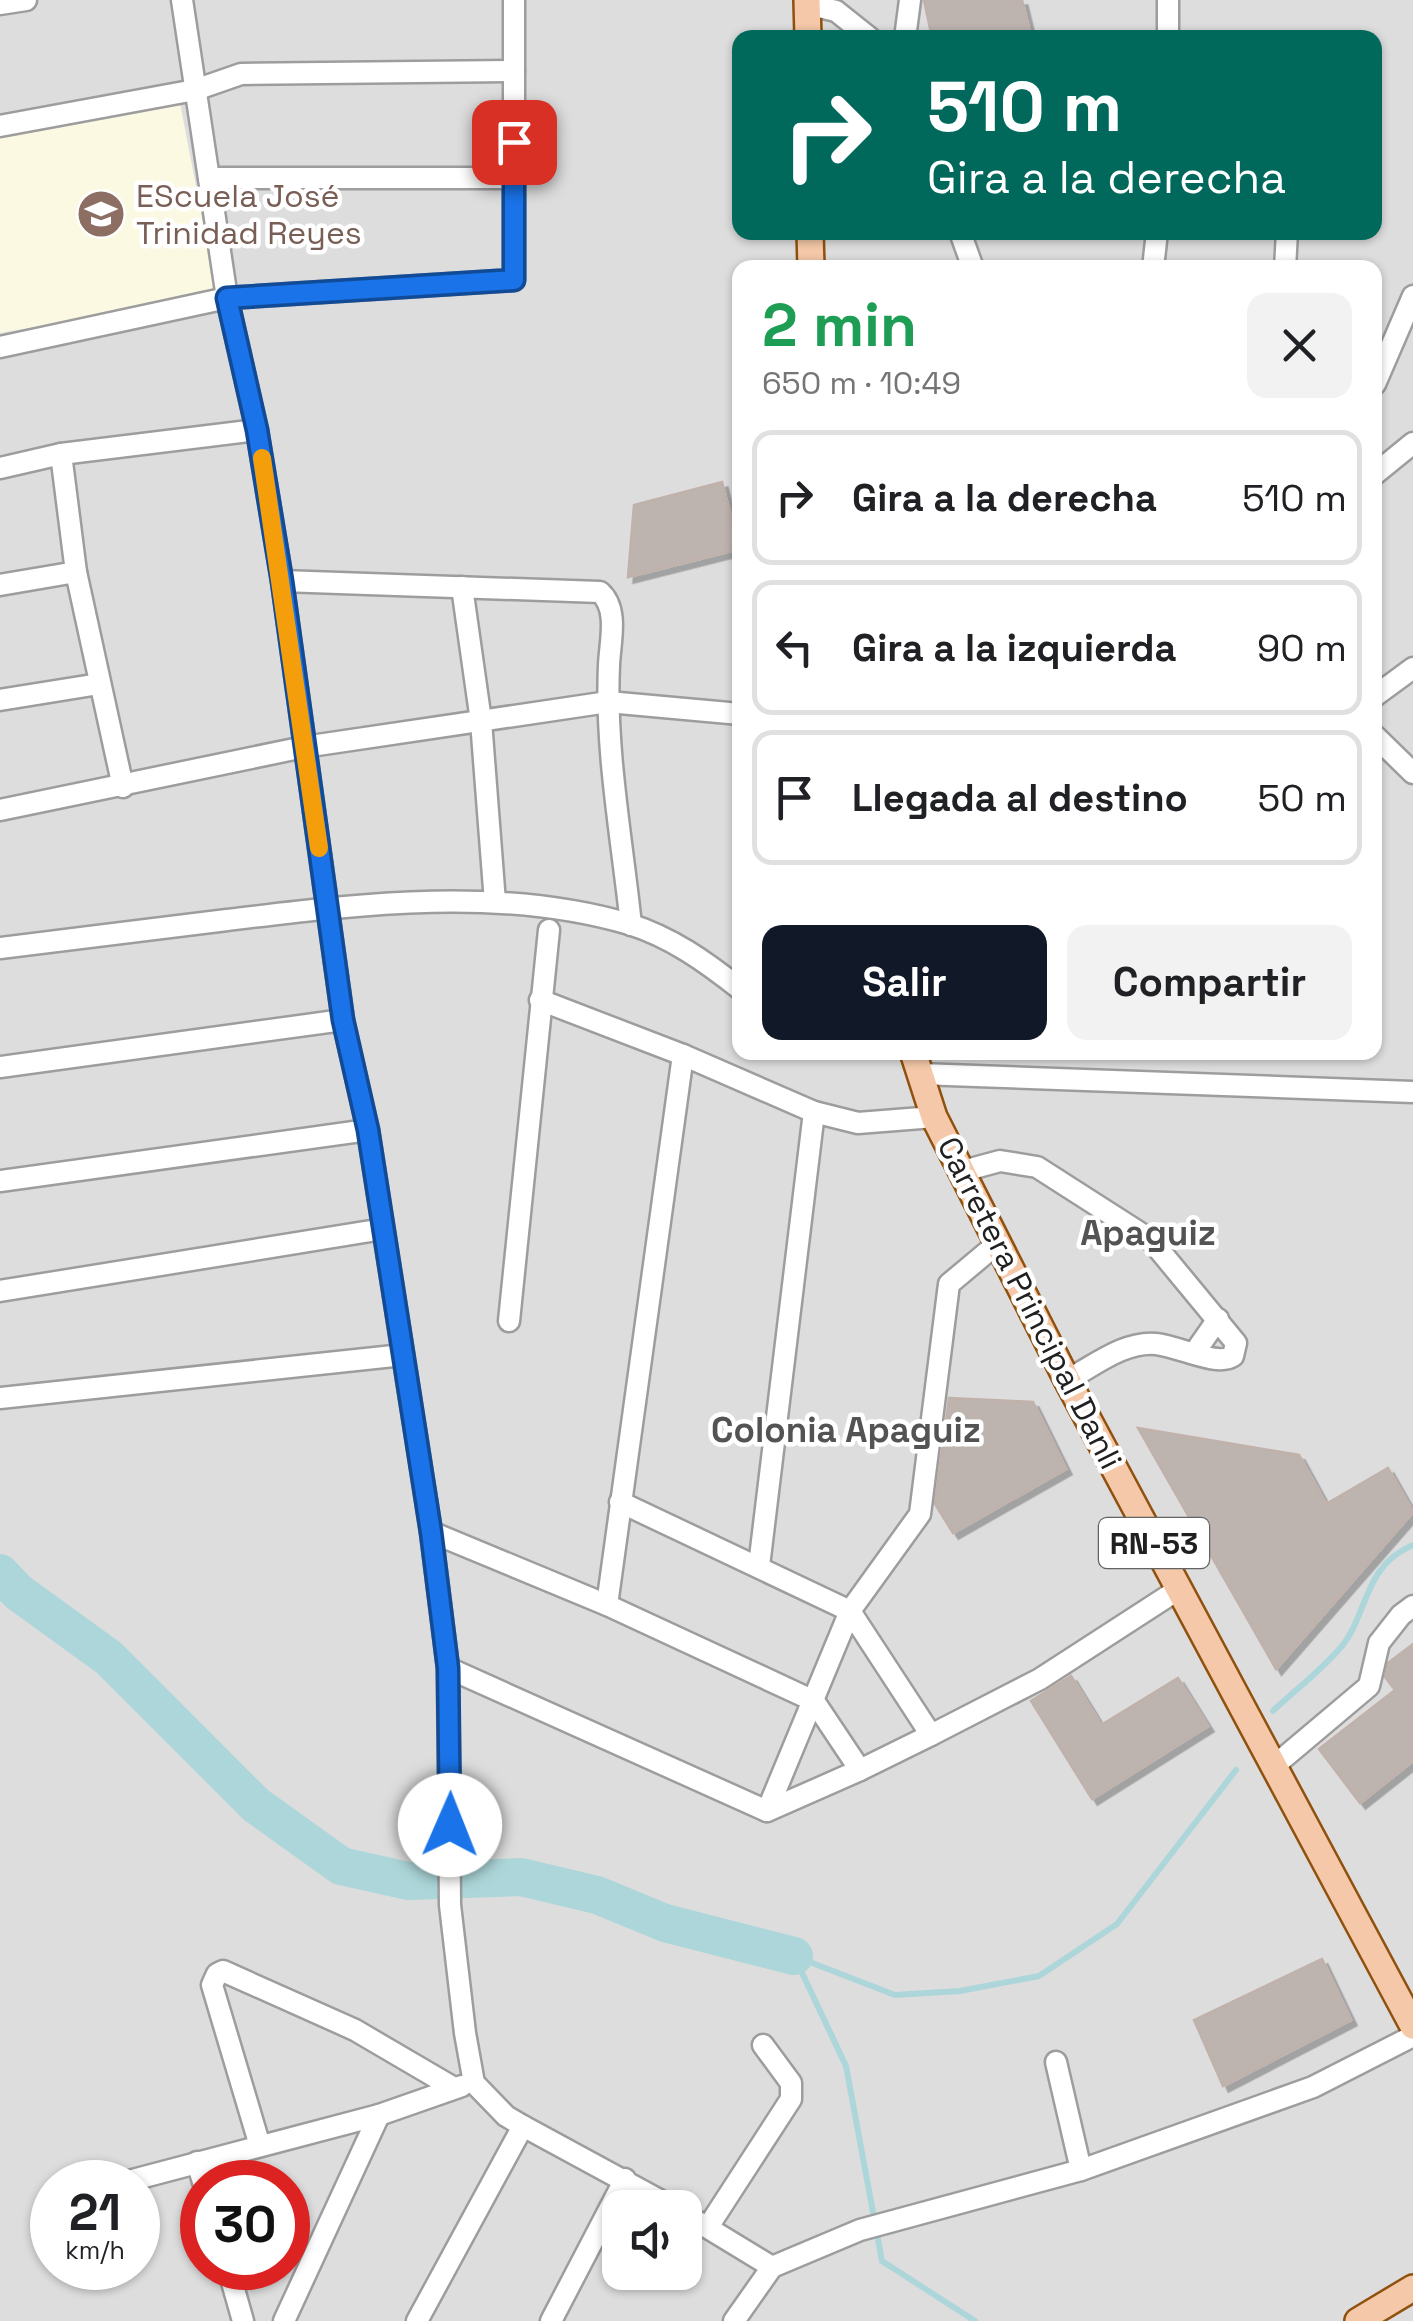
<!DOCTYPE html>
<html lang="es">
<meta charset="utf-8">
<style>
body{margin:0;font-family:"Space Grotesk",sans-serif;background:#f2f2f2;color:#202124;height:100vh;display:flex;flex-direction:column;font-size:38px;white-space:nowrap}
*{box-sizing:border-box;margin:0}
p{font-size:32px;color:#757577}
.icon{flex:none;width:55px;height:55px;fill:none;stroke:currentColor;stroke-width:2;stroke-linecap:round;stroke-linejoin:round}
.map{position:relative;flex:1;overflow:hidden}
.sheet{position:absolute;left:732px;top:260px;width:650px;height:800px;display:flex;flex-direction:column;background:#fff;border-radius:20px;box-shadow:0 2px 8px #0004}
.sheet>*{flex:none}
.guide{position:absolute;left:732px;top:30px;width:650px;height:210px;border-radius:20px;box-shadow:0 2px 8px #0004;background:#00695c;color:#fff;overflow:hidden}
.tools{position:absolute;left:602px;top:2190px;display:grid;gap:20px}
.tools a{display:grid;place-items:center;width:100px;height:100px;border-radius:20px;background:#fff;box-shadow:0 2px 8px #0004;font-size:50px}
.speed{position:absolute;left:30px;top:2160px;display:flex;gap:20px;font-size:50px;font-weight:700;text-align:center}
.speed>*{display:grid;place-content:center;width:130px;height:130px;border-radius:50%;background:#fff;box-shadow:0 2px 8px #0004;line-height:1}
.speed small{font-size:25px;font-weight:400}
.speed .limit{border:15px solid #d22;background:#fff;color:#111}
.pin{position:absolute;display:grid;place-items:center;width:85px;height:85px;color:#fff;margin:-42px;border-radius:20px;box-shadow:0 5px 15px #0006}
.me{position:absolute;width:110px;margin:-55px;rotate:1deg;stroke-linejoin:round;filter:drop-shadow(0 0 8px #0008)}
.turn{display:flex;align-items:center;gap:35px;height:210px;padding:0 30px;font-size:45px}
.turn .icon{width:130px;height:130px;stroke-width:2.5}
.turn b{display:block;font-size:70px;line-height:85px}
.round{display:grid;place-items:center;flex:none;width:105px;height:105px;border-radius:20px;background:#f2f2f2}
.overview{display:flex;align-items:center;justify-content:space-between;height:170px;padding:0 30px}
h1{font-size:60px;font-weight:800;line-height:75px;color:#1e9e55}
.cta{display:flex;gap:20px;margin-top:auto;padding:20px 30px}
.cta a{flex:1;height:115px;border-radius:20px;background:#111827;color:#fff;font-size:40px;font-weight:800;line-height:115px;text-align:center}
.cta a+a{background:#f2f2f2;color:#202124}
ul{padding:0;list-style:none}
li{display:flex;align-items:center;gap:30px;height:135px;margin:0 20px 15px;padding:0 10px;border:5px solid #e0e0e0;border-radius:20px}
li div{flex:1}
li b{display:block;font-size:38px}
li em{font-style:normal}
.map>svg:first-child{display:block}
</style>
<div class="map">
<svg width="1413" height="2321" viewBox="0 0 1413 2321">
<defs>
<filter id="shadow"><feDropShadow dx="5.5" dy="5.5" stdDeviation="0" flood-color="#0004"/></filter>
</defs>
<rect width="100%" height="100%" fill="#f0ece7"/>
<path fill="#dedddd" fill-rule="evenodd" d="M0,0H1413V2321H0ZM740,38H1375V232H740ZM740,268H1375V1052H740ZM52,2182H138V2268H52ZM202,2182H288V2268H202ZM620,2208H685V2272H620Z"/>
<path fill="#fcf9e3" d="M179,98L217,295L0,333V134Z"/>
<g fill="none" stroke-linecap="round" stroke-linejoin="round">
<g stroke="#acd6d9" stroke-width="6">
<path d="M1273,1711C1295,1690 1322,1670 1342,1646C1368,1614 1363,1566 1413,1545"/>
<path d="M794,1956L895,1995L960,1991L1039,1976L1117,1924L1236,1770"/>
<path d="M795,1958L846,2066L882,2261L975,2321"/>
</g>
<path stroke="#acd6d9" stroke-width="38" d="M0,1573L18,1592L109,1658L256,1805L341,1866L408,1881L521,1877L597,1895L665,1923L794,1956"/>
</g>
<g fill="#bdb4b0" stroke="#c0b1ab" stroke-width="2.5" filter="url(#shadow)">
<path d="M924,0H1022L1030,33L1009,38H932Z"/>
<path d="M722,482L739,549L628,577L634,505Z"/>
<path d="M949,1398L1033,1402L1066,1469L953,1533L935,1504Z"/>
<path d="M1138,1428L1299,1455L1326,1504L1388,1468L1413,1512L1276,1669Z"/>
<path d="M1413,1644V1761L1360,1803L1319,1749L1395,1690L1385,1677L1388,1663Z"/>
<path d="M1071,1676L1101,1725L1178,1678L1208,1726L1092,1799L1031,1701Z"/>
<path d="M1322,1959L1351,2020L1223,2086L1194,2020Z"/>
</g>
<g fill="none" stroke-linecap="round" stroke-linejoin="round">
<g stroke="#9d9d9d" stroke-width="25">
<g id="minor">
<path d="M182,0L227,298L257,430L282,581L343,1020L368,1130L431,1532L448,1668L450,1905L465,2033L474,2083L506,2116L523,2126L674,2208"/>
<path d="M0,4L26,0"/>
<path d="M807,4L836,11L870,38"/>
<path d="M905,38L910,0"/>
<path d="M1168,38V0"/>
<path d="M0,126L195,90L241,74L514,71"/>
<path d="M209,178H514"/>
<path d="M960,232L973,268"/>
<path d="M1153,268L1157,232"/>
<path d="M1285,268L1287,232"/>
<path d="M0,347L227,298L514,280V0"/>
<path d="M1375,384L1413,296"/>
<path d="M61,454L76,572L123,787"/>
<path d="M0,468L61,454L257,430"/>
<path d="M1375,474L1413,443"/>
<path d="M282,581L600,592C619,609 610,641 609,665C605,751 622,839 631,925"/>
<path d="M0,585L76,572"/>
<path d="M462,587L481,721L495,902"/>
<path d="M1375,696L1413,668"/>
<path d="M0,700L99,684"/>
<path d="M1375,736L1413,773"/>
<path d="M0,810L304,747L608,702L740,714"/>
<path d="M0,948C76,939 151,929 227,920C359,904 499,886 629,924C671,937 706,962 740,989"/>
<path d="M540,1000L683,1055L814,1112L858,1123L934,1117"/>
<path d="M0,1067L343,1020"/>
<path d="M920,1074L1413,1092"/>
<path d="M963,1171L1000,1161L1037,1167L1151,1240L1236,1343L1233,1356C1217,1367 1178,1346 1156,1344C1124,1341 1094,1366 1067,1380"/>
<path d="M0,1181L368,1130"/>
<path d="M0,1291L383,1229"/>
<path d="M509,1321L549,930"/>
<path d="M1195,1352L1218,1319"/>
<path d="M0,1398L403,1355"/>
<path d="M620,1502L850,1611L931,1735L1040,1679L1179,1589"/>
<path d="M431,1532L607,1605L814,1701L860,1770L931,1735"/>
<path d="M759,1566L814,1112"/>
<path d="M607,1605L683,1055"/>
<path d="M448,1668L767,1811L860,1770"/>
<path d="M1274,1766L1369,1686L1379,1643L1401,1615L1413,1606"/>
<path d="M767,1811L850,1611L920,1514L949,1284L998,1243"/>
<path d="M1056,2062L1081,2170"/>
<path d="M260,2146L212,1985L217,1974L223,1971L355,2030L454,2088"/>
<path d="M197,2162L203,2182"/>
<path d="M125,2182L379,2115L462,2086"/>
<path d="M685,2214L772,2267"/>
<path d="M708,2227L791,2099V2083L763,2045"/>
<path d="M228,2268L243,2321"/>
<path d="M284,2321L379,2115"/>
<path d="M417,2321L523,2126"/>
<path d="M551,2321L625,2179"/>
<path d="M734,2321L772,2267L860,2230L1081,2170L1313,2087L1413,2036"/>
</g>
</g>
<g stroke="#8f510d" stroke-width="30">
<g id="major">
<path d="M807,0L808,38"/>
<path d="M810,232L811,268"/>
<path d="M913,1052L934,1117L1067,1380L1413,2026"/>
<path d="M1358,2321L1413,2288"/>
</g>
</g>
<use href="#minor" stroke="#fff" stroke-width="20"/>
<use href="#major" stroke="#f4c8a8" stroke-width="25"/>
</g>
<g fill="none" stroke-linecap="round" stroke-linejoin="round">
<g stroke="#114b97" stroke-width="25">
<path id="route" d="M450,1825L448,1668L431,1532L368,1130L343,1020L282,581L257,430L227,298L514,280V142"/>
</g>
<use href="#route" stroke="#1a73e8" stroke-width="18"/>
<path stroke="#f59e0b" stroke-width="18" d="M262,458L319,848"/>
</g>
<defs>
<g id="school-disc" transform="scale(2.5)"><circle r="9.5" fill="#8d6e63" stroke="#fff"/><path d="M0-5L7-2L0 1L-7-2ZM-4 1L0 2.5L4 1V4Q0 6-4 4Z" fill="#fff"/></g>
</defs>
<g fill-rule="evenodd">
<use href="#school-disc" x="101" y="214"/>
</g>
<g text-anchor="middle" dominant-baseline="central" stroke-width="9" stroke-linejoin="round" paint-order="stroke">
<rect fill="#fff" stroke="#636363" stroke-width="2.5" x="1099" y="1518" width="110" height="50" rx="8"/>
<g font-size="30" font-weight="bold" fill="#202020">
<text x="1154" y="1543">RN-53</text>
</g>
<g font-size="32" fill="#785e54" stroke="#fff" text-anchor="start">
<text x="136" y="196">EScuela José<tspan x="136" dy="37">Trinidad Reyes</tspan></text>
</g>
<g font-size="32" fill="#202020" stroke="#fff">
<text transform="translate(1030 1303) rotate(63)">Carretera Principal Danli</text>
</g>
<g font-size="35" font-weight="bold" fill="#535353" stroke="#fff">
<text x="1148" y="1233">Apaguiz</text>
<text x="846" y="1430">Colonia Apaguiz</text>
</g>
</g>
</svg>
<div class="tools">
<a><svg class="icon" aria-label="sound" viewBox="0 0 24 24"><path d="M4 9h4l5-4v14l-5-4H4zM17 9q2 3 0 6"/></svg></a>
</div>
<div class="speed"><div>21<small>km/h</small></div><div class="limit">30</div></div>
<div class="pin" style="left:514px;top:142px;background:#d93025"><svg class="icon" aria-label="arrive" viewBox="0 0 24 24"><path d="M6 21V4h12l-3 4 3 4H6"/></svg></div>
<svg class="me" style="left:450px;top:1825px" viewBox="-20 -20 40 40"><circle r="19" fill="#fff"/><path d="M0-13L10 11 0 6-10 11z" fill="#1a73e8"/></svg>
<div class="guide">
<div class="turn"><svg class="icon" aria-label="right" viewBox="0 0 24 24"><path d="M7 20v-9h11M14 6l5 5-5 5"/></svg><div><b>510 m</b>Gira a la derecha</div></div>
</div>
<section class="sheet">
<div class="overview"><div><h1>2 min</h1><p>650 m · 10:49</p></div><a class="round"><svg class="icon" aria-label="close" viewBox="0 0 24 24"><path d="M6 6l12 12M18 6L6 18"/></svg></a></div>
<ul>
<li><svg class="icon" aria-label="right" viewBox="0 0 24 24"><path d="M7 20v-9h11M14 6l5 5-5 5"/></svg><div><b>Gira a la derecha</b></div><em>510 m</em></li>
<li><svg class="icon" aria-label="left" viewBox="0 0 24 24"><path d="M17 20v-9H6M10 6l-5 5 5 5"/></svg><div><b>Gira a la izquierda</b></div><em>90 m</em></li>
<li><svg class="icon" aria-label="arrive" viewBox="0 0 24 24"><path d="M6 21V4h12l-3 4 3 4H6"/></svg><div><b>Llegada al destino</b></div><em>50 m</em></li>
</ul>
<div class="cta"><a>Salir</a><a>Compartir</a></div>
</section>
</div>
